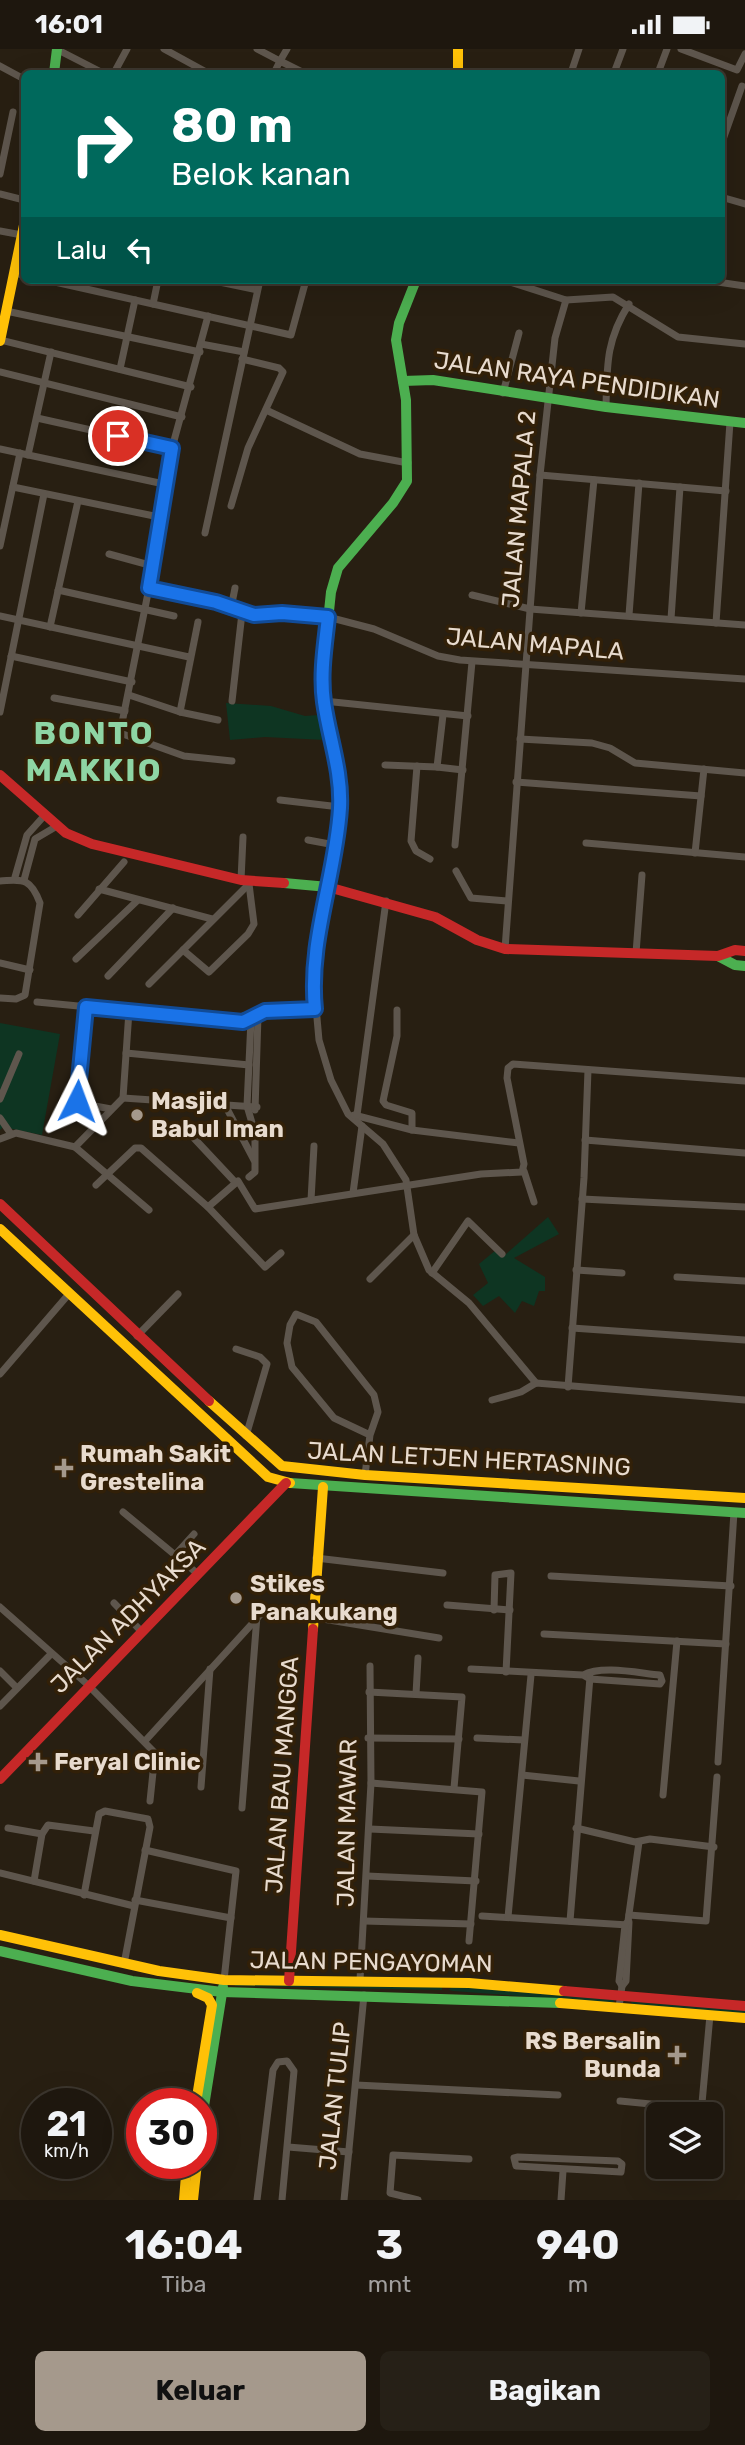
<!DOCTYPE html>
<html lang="id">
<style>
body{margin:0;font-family:Rubik,sans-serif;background:#262017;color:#f1f3f6;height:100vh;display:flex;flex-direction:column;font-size:26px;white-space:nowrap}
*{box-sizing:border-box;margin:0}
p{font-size:23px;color:#a19f9e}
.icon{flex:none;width:38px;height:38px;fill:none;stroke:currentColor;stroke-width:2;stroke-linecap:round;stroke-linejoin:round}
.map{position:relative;height:2151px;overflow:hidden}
.side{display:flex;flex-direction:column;background:#1e170e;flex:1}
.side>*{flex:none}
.top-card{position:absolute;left:21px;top:21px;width:704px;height:214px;border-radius:10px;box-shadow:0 7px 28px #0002,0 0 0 2px #3c362e;background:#00695c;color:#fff;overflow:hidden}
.buttons{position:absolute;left:646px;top:2053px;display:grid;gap:14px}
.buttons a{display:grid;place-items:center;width:77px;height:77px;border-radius:10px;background:#1e170e;box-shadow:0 7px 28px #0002,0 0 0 2px #3c362e;font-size:35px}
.speed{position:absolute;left:21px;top:2039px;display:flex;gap:14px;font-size:35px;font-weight:700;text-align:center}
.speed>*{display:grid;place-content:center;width:91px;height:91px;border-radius:50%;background:#1e170e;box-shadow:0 7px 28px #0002,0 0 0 2px #3c362e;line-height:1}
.speed small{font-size:18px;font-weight:400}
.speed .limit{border:10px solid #d22;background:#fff;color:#111}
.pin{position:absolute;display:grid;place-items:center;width:60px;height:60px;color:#fff;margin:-30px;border:4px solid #fff;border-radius:50%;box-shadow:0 2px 7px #0007}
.me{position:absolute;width:77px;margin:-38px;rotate:3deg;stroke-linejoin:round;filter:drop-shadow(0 0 5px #0008)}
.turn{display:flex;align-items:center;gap:24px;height:147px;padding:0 35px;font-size:32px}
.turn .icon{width:91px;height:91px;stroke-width:2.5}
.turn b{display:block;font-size:49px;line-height:60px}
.then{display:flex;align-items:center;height:66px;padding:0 35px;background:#0003;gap:14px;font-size:26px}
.eta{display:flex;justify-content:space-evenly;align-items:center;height:119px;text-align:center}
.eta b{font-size:42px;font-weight:700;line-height:49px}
.primary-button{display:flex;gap:14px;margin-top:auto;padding:14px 35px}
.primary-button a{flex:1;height:80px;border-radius:10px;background:#a5998c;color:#111;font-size:28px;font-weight:700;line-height:80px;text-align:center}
.primary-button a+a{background:#262017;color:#f1f3f6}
.status{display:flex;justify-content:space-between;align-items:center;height:49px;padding:0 35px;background:#1e170e;direction:ltr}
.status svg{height:19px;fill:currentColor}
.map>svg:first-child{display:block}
</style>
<div class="status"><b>16:01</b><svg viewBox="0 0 49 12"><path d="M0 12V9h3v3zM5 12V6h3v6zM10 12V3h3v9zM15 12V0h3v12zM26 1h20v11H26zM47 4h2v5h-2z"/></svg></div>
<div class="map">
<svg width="745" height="2151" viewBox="0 0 745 2151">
<rect width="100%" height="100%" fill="#281f12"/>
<g fill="#0e3522">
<path d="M226,654L271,657L305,667L318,666L325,691L265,688L230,691Z"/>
<path d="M0,974L60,985L42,1086L3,1078L0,1081Z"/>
<path d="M548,1168L559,1185L514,1209L545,1228V1242H539L534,1257L522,1252L515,1264L499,1247L483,1257L473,1246L488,1234L479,1215L496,1201L505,1206Z"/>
<path d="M233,1933L442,1938V1941L235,1937Z"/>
<path d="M452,1937L610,1949L614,1952L613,1954L453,1942L449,1941Z"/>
<path d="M630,1951L745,1960V1966L632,1955Z"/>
</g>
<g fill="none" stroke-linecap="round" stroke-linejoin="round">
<g stroke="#5e564d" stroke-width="7">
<path d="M56,0L103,24"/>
<path d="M164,0L208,24"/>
<path d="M257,0L280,12L287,0"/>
<path d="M681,0L737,21L745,5"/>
<path d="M0,17L24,30"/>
<path d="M114,24L127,0"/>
<path d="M274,24L280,12L304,24"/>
<path d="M571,24L579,0"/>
<path d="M614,24L623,0"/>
<path d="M658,24L667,0"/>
<path d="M721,96L742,37"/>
<path d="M0,125L13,63"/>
<path d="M0,145L24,151"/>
<path d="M721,148L745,155"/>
<path d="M0,182L22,186"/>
<path d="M14,224L24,226"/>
<path d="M46,231L291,286L306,231"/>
<path d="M210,231L257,241"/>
<path d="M504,231L566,251L613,248L678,288L745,295"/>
<path d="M704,231L745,237"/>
<path d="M153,255L158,231"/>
<path d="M6,262L200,303"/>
<path d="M208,267L172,399L149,539L120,684L184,707L232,712"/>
<path d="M0,291L191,338"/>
<path d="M201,295L244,303"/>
<path d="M120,320L135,251"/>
<path d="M0,323L182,368"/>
<path d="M503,344L519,284"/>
<path d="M606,358C607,317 606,291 629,255"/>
<path d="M266,361L360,405L408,414"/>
<path d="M37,369L172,399"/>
<path d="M0,400L164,435"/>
<path d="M28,406L51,303"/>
<path d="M540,426L726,442"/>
<path d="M13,438L159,468"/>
<path d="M231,457L248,399L283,323L279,319L242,310"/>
<path d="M205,484L260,231"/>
<path d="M0,497L20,404"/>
<path d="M109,505L153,517"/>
<path d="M149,539L216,553L254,566L290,565L328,568L374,580L438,607L460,611L745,630"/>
<path d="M58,541L174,567"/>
<path d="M472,546L530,560L745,576"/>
<path d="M231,559L235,539"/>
<path d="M581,564L594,431"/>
<path d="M629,566L639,434"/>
<path d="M0,567L189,608"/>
<path d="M671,570L680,438"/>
<path d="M716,574L730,373"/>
<path d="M50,578L78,452"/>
<path d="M11,607L132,633"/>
<path d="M129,646L180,663L218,671"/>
<path d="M54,649L125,662"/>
<path d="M232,652L242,564"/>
<path d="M324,652L468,667"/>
<path d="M0,663L44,445"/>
<path d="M180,663L198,573"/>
<path d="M520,690L592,694L610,699L635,714L745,724"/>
<path d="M385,716L437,718L443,666"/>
<path d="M417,717L411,792L416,802L430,810"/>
<path d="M437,718L463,721"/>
<path d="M516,733L701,747"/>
<path d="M280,751L340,758"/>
<path d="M308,791L335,796"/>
<path d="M586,794L745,808"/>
<path d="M455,796L472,613"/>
<path d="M695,804L704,720"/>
<path d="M456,822L471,849L507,852"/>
<path d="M15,828L27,786L44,767"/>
<path d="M24,831L35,790L57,777"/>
<path d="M241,831L243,788"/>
<path d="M0,832C21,831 30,827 40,854L25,946L16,950L0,949"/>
<path d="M328,838L313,925L319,991L331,1031L348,1065L383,1095L406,1131L414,1186L429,1221L469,1254L536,1334"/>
<path d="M99,840L212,870"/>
<path d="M78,866L124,813"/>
<path d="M505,900L540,426L555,289L566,251"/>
<path d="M183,901L209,923L248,885L254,875L249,835"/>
<path d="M636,904L642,826"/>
<path d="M76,910L138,851"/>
<path d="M0,914L30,921"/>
<path d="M108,927L173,859"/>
<path d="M149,935L252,832"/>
<path d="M37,953L243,973L265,962L315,960"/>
<path d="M86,958L76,1049L79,1054L111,1060"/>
<path d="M397,961V987L383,1052L386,1056L412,1064V1081"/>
<path d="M126,1004L249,1016"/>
<path d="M123,1049L257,1058"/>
<path d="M0,1050L19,1005"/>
<path d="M225,1056L254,1111"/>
<path d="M255,1061L258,967"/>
<path d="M354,1066L412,1081L519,1094"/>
<path d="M357,1066L386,852"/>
<path d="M0,1069L11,1085"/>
<path d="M191,1086L235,1133"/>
<path d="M0,1090L16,1084L75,1098L149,1161"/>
<path d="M585,1091L745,1104"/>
<path d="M75,1098L123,1049L129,962"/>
<path d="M524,1122L534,1153"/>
<path d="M249,1128L255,1123V1084L247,1057L251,971"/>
<path d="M96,1136L135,1099H141L208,1158L265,1218L281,1204"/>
<path d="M353,1144L362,1077"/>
<path d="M582,1150L745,1158"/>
<path d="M311,1151L314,1097"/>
<path d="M208,1158L238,1132L255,1160L481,1125L522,1123L524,1115L507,1029L508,1019L513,1015L745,1032"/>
<path d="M576,1221L622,1224"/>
<path d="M432,1224L468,1172L502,1205"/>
<path d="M677,1228L745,1232"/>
<path d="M370,1230L414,1186"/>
<path d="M572,1279L745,1291"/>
<path d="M137,1287L178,1245"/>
<path d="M236,1300L260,1308L267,1315L246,1387"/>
<path d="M0,1325L68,1246"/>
<path d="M568,1338L584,1129L588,1021"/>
<path d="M492,1351L521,1343L536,1334L745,1351"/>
<path d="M365,1426L370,1386L378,1363L374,1346L316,1273L296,1265L290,1276L287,1294L292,1318L334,1369L370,1386"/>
<path d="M123,1463L198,1525"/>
<path d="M175,1506L194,1485"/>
<path d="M316,1509L443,1524"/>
<path d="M551,1527L731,1537"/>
<path d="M114,1554L142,1583"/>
<path d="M447,1556L510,1561"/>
<path d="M0,1558L88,1636L155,1704L150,1752"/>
<path d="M494,1561L495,1526L511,1524L506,1623"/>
<path d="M544,1585L726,1595"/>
<path d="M471,1620L583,1626L590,1630L660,1635L662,1632L660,1626C638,1624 602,1616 583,1626"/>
<path d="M0,1622L17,1639"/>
<path d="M369,1643L462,1648L454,1739"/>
<path d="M416,1645L418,1609"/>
<path d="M0,1657L51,1605"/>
<path d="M368,1689L459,1690"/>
<path d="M477,1689L524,1691"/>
<path d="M145,1692L261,1565L274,1562L439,1589"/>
<path d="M718,1713L734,1463"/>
<path d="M522,1726L579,1732"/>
<path d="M371,1734L482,1743L469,1892"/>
<path d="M201,1738L210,1620"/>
<path d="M663,1746L677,1592"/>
<path d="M242,1759L257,1567"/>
<path d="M8,1779L42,1785"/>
<path d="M576,1779L635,1793L650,1790L714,1798"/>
<path d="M370,1780L479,1785"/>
<path d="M145,1801L236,1822L224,1931"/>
<path d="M0,1824L134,1857"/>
<path d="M367,1827L476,1832"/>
<path d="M34,1832L42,1785L48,1776L94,1782"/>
<path d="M84,1846L99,1765L105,1762L148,1770L150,1778L124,1915"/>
<path d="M135,1851L231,1869"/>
<path d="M629,1866L706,1872L717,1728"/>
<path d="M482,1867L628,1876"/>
<path d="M508,1868L531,1626"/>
<path d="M364,1872L471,1875"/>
<path d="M570,1872L590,1628"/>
<path d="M360,1931L371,1734L370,1617"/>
<path d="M622,1937L626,1932L629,1873"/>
<path d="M619,1958L622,1937L619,1932L625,1876L628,1872L639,1793"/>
<path d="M356,2036L558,2046"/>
<path d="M620,2052L702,2060"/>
<path d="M701,2065L710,1966"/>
<path d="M288,2098L349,2103"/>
<path d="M518,2108L618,2112L622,2115L621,2123L516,2117L514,2109Z"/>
<path d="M257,2151L273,2021L278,2013L287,2012L294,2022L282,2151"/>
<path d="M344,2151L364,1946"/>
<path d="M418,2151L390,2144L393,2106L469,2110"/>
<path d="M561,2151L563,2122"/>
</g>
<g stroke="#4caf50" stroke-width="10">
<path d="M54,24L57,0"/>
<path d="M403,332L433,331L606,358L745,374"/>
<path d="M284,834L328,838L340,741L324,652V610L331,543L338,519L393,454L407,432L406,351L396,291L399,274L416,231"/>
<path d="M718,907L735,916L745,917"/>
<path d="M290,1434L745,1464"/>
<path d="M0,1902L132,1932L222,1943L560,1954"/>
<path d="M201,2076L223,1938"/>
</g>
<g stroke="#ffc107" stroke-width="10">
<path d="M458,0V24"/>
<path d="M0,292L24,176"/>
<path d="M0,1180L268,1428L290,1434"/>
<path d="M209,1352L282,1417L365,1426L745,1449"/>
<path d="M313,1580L323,1438"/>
<path d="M0,1886L159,1922L224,1931L469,1934L564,1942"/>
<path d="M560,1954L745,1969"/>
<path d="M196,2054L212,1956L208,1949L197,1944"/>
<path d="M184,2151L187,2114"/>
<path d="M193,2151L197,2114"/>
</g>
<g stroke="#c62828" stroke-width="10">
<path d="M0,726L66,784L92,795L241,831L284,834"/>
<path d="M328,838L435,868L477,891L505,900L718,907L735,901L745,902"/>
<path d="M0,1155L209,1352"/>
<path d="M0,1730L286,1434"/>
<path d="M289,1932L313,1580"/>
<path d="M564,1942L745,1957"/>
</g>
</g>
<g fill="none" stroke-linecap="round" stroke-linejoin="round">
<g stroke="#114b97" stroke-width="18">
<path id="route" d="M77,1052L86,958L243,973L265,962L315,960C308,891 336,827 340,759C342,722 329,689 324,653C320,625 325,596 328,568L282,564L254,566L216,553L149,539L172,399L118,387"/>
</g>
<use href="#route" stroke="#1a73e8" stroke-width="12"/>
</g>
<g fill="#a5998c" stroke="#322008" stroke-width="2.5">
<circle cx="137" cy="1066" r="7"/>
<path d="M60.5 1408.5h7v7h7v7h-7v7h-7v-7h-7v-7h7z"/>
<circle cx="236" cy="1549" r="7"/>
<path d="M34.5 1702.5h7v7h7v7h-7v7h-7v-7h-7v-7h7z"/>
<path d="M673.5 1995.5h7v7h7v7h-7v7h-7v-7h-7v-7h7z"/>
</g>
<g text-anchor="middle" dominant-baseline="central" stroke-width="7" stroke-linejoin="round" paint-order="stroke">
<g font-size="24" fill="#e8dbce" stroke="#322008">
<text transform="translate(577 331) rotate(8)">JALAN RAYA PENDIDIKAN</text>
<text transform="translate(519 460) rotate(-85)">JALAN MAPALA 2</text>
<text transform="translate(535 595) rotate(5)">JALAN MAPALA</text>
<text transform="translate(469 1410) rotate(3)">JALAN LETJEN HERTASNING</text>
<text transform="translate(128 1567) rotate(-45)">JALAN ADHYAKSA</text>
<text transform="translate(282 1726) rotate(-86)">JALAN BAU MANGGA</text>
<text transform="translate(347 1774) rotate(-89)">JALAN MAWAR</text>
<text transform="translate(371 1913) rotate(1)">JALAN PENGAYOMAN</text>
<text transform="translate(335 2047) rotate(-84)">JALAN TULIP</text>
</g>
<g font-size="24" font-weight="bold" fill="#e8dbce" stroke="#322008" text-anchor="start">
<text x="151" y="1052">Masjid<tspan x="151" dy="28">Babul Iman</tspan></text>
<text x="80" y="1405">Rumah Sakit<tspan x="80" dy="28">Grestelina</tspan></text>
<text x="250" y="1535">Stikes<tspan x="250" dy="28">Panakukang</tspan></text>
<text x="54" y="1713">Feryal Clinic</text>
<text x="661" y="1992" text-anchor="end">RS Bersalin<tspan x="661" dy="28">Bunda</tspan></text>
</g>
<g font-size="32" font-weight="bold" letter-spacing="2" fill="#8ed5a4" stroke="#322008">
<text x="94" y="684">BONTO<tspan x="94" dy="37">MAKKIO</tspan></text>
</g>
</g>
</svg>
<div class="buttons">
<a><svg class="icon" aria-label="layers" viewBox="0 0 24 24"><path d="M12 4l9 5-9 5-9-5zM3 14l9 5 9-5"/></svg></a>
</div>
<div class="speed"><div>21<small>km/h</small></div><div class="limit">30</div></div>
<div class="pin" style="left:118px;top:387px;background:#d93025"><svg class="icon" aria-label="arrive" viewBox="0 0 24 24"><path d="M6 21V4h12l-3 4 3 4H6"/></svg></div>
<svg class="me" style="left:77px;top:1052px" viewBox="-20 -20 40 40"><path d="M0-17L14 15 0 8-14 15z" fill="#1a73e8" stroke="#fff" stroke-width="4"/></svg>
<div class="top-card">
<div class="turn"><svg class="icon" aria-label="right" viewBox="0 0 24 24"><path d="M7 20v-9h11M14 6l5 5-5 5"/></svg><div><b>80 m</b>Belok kanan</div></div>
<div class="then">Lalu<svg class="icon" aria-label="left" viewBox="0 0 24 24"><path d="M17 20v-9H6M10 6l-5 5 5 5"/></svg></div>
</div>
</div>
<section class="side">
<div class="eta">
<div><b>16:04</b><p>Tiba</p></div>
<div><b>3</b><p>mnt</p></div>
<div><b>940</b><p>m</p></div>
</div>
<div class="primary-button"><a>Keluar</a><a>Bagikan</a></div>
</section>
